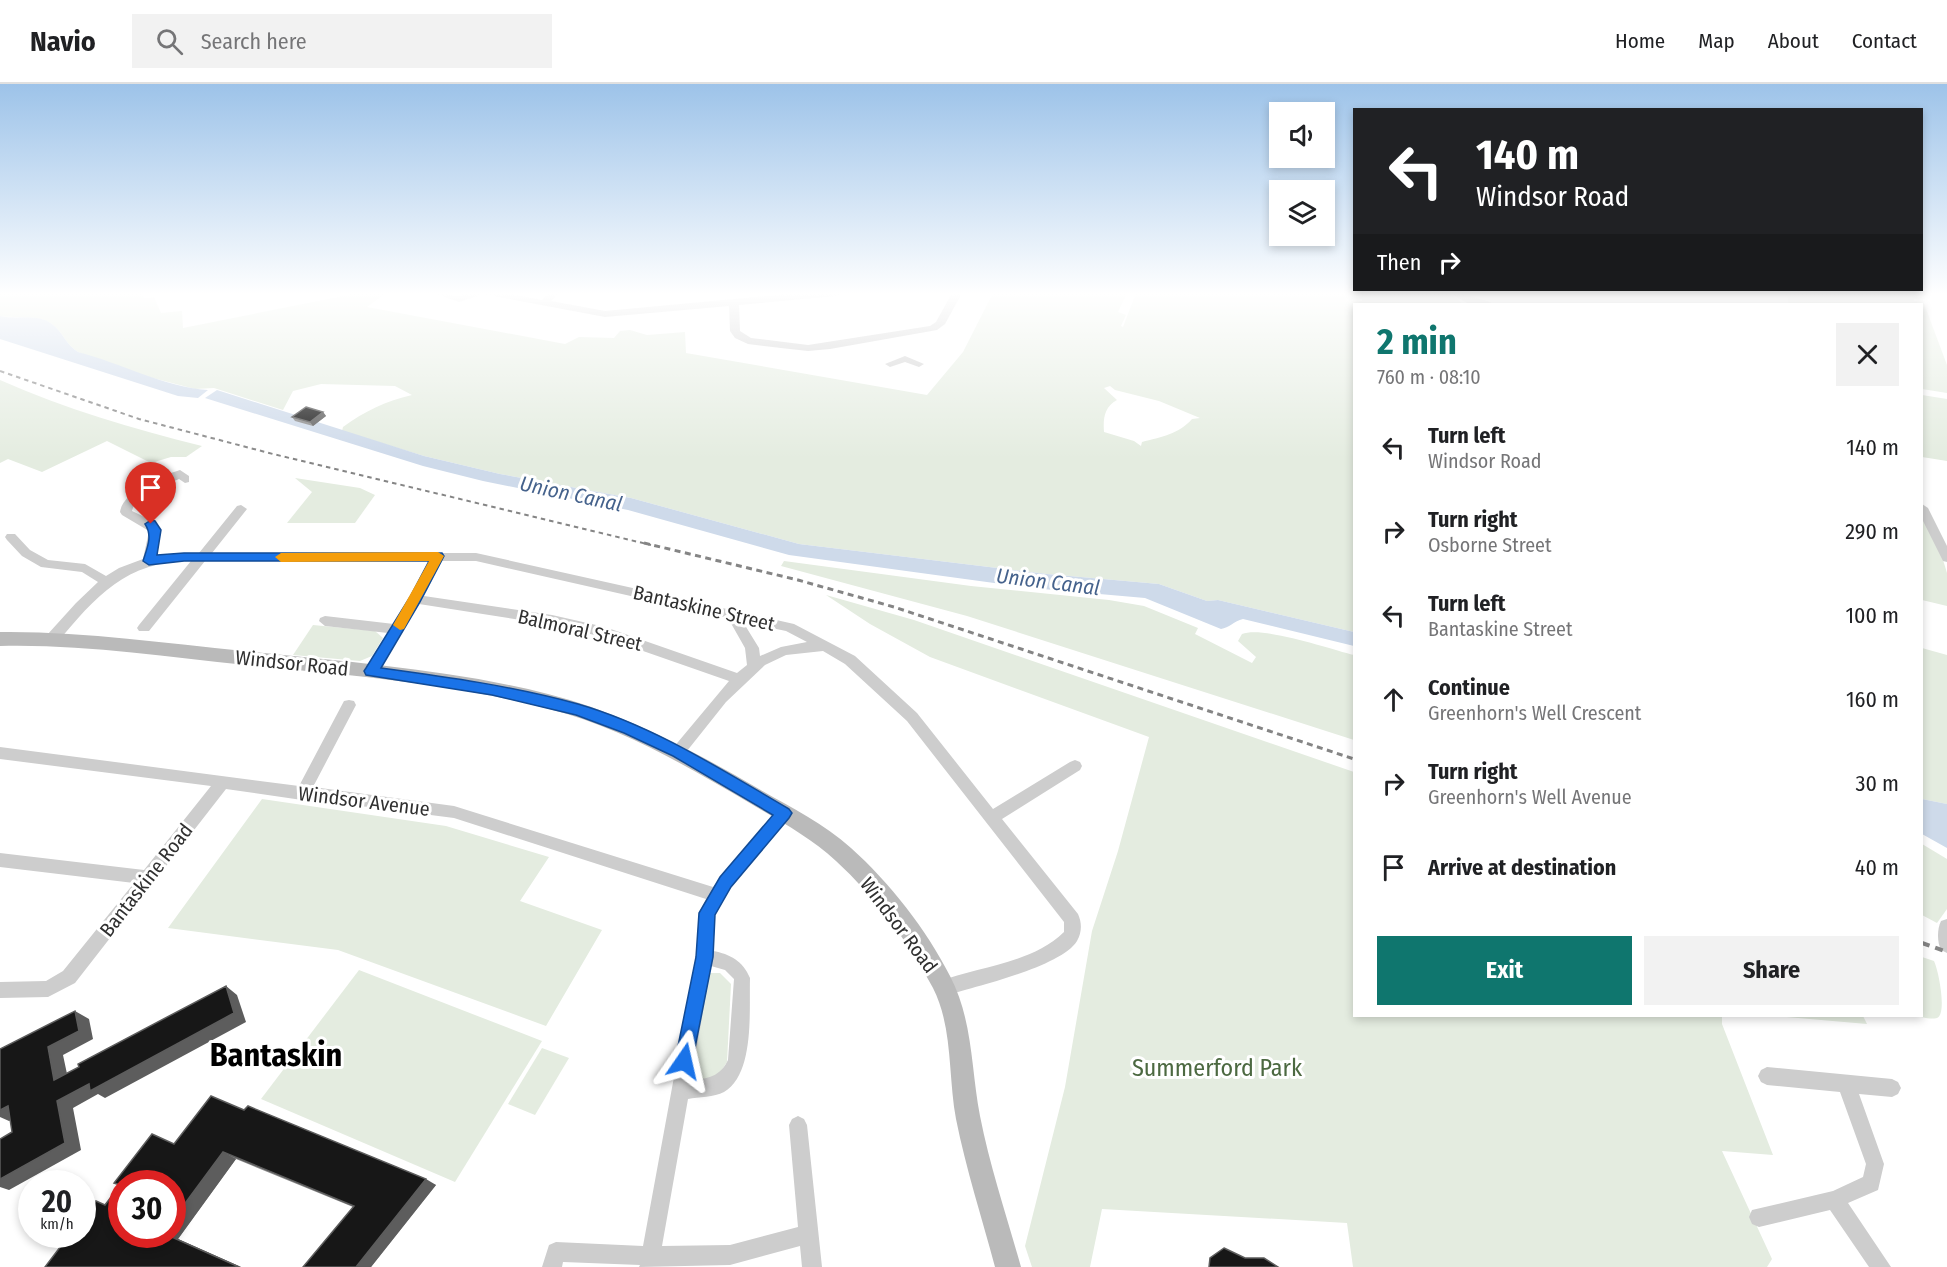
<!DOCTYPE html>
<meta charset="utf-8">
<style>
body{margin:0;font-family:"Fira Sans Condensed",sans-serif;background:#f2f2f2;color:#202124;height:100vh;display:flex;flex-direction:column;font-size:22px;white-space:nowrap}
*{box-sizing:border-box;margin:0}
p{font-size:20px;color:#757577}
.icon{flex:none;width:33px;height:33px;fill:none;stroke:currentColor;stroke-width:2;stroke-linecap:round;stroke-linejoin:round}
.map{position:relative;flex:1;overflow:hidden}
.panel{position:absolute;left:1353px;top:219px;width:570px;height:714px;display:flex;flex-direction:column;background:#fff;border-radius:0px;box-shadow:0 3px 9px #0003}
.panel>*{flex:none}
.top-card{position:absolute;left:1353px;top:24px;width:570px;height:183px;border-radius:0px;box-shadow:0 3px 9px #0003;background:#202124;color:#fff;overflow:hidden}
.fabs{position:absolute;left:1269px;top:18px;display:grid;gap:12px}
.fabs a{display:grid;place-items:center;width:66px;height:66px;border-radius:0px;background:#fff;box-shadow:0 3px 9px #0003;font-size:30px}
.speed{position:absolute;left:18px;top:1086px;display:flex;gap:12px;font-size:30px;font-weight:700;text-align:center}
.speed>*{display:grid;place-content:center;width:78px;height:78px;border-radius:50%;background:#fff;box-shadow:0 3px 9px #0003;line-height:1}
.speed small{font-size:15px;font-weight:400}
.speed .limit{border:9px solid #d22;background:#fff;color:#111}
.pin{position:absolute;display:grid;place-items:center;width:51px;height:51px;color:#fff;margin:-62px -26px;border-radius:50% 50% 50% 0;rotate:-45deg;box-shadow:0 0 6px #0007}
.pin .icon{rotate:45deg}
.me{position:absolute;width:66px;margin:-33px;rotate:11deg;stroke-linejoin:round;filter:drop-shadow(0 0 4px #0008)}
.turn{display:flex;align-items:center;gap:21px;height:126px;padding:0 24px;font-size:27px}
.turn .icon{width:78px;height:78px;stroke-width:2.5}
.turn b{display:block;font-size:42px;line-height:51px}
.then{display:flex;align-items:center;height:57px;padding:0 24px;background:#0003;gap:12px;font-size:22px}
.round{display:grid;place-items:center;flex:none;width:63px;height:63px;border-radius:0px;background:#f2f2f2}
.summary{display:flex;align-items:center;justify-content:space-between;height:102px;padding:0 24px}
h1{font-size:36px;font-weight:700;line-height:45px;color:#0f766e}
.cta{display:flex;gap:12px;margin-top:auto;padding:12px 24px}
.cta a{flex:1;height:69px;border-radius:0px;background:#0f766e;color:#fff;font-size:24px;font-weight:700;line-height:69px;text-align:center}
.cta a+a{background:#f2f2f2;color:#202124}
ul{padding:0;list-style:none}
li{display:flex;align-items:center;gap:18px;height:84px;padding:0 24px}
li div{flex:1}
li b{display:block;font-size:22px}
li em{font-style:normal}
header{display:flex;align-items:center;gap:36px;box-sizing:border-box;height:84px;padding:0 30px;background:#fff;border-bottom:2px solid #e0e0e0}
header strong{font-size:28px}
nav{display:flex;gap:33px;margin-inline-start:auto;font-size:21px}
.search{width:420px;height:54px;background:#f2f2f2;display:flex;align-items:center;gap:15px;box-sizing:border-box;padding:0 21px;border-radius:0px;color:#757577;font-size:22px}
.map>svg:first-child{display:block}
</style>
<header>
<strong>Navio</strong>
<div class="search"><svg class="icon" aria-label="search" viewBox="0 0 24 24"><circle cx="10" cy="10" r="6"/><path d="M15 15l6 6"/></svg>Search here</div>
<nav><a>Home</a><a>Map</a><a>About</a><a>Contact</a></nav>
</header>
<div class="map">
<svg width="1947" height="1183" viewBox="0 0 1947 1183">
<rect width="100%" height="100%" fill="#fff"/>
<g fill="#e4ece0" fill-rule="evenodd">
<path d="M0,209H141L144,214L154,213L161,229L182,227L183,244L358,209H386L367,223L565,260L579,253L614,254L620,247L630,246L647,251L685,248L686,269L927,311L963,268L993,209H1127L1118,228L1126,231L1121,242L1123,243L1136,209H1450L1463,220H1354V548L1218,516L1207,517L1159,500L1047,490L799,460L631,414L500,390L424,372L342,347L343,343C365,327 386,317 412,311L395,302L321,300L293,307L283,326L214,304L195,305L145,292L78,268C66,261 63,248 52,240C38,230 17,235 0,232ZM1110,302L1115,306L1159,317L1200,334L1192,335C1179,350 1161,353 1142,358L1141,362L1134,357L1104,348C1103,335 1104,323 1117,316L1104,304Z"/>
<path d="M1786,209H1920L1947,281V309L1922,305V220H1789Z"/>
<path d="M0,296C66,325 133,345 202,362L186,373H171L151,379L107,357L42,388L8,375L0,379Z"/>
<path d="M1922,311L1947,315V377L1922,373Z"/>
<path d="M295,394L360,404L375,411L355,439H287L312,408Z"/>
<path d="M1922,432L1940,466L1947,489V522L1922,516Z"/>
<path d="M784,477L971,502L1109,516L1144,522L1198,544L1195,550L1252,579L1256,573L1238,557L1242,550C1264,542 1330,565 1354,571V656L967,532L781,482Z"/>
<path d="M826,511L914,536L1354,688V932H1722V940L1773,1071L1722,1067L1772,1175L1767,1183H1353L1347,1139L1102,1125L1090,1183H1032L1025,1162L1065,1003L1092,847L1118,767L1149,653L930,573L870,540Z"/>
<path d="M313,541L375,547L383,554L372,572L360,577L293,571Z"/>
<path d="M1922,564L1947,571V720L1922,715Z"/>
<path d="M262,715L446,742L549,773L520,817L602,846L546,942L338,866L168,844Z"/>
<path d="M1922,760L1947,775V825L1937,839L1922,831Z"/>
<path d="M1922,873L1934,877C1939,888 1947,930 1937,934C1930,936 1919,932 1913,932H1922Z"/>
<path d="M359,886L542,957L455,1098L261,1015Z"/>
<path d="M709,889H720L731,900L727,978L716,995L688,1000Z"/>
<path d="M1775,932H1863L1867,940Z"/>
<path d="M542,964L569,974L535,1031L508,1020Z"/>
</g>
<g fill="#cedaea">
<path d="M0,232C17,236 37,229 52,240C63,248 66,261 78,268C121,279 163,303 208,306L198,314L178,312L0,255Z"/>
<path d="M217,306L424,372L500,390L631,414L799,460L1047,490L1159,500L1207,517L1218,516L1354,548V562L1243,535C1234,537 1229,544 1221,545L1145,514L1031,504L789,471L628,426L483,397L423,382L205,314Z"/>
<path d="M1922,715L1947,720V764L1922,750Z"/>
</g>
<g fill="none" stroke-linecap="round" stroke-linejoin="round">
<g fill="#cdcdcd" fill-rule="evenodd">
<path d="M434,209L459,212L468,209H505L542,216L548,209H559L551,217L605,227L800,209H841L836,212L739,221L740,247L751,254L808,261L930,242L936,238L952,209H962L945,240L937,246L830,265L808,267L781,264L748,260L735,254L730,247L729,222L605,233L483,210L459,218Z"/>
<path d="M1450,209C1459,209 1487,216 1494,220H1469Z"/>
<path d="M905,272L924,280L919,283L905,278L890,283L885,280Z"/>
<path d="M180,386L189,392V398L185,399L179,395C164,402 136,409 132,427L153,437L161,446L156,472L199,469L237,422L241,421L247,425L212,469H476L794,540L855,572L917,629L993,725L1070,678L1075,676L1080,678L1082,682L1080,686L1002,735L1078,830C1082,839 1082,848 1077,857C1061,883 974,903 944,912L938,910L936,904L938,898C979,882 1031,880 1064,848V838L907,637L845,580L823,567L786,571L765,581L726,618L683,672L678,674L673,672L671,668L673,664L729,597L603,553L552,541L419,520L376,591H366L364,587L388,549L325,542L319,537L320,534L325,532L394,540L430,477H205L149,547H139L137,544L139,541L191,477C126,477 96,512 57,559H47L45,555L47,551L76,519L98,498L82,488L41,483L22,472L7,456L5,453L7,450H15L30,466L48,476L85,480L106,492L119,484L143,475L149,447L122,431L120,428C123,407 161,392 180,386ZM442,477H476L728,534L745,564L747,581L737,589L605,543L552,531L424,512ZM743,538L786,547L807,558L781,563L760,572L759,564Z"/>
<path d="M1922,420L1928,424L1947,462V478L1943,477L1922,435Z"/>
<path d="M349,616L354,617L356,621L313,703L454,722L713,803L779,724L784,723L789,724L791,729L789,734L731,803L718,824L715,830L713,867C730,870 743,877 750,894C749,926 755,990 724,1008C714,1013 699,1013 688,1015L662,1162L730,1161L798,1143L789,1041L792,1035L798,1032L804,1035L807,1041L822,1183H802L800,1162L730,1181L639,1183L640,1181L563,1178L562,1183H542L549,1161L556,1158L643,1162L696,873L699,829L706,815L454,734L306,715L302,716L226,705L75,899L48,913L0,914V898L46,897L63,887L134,799L0,783V769L144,786L211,702L0,675V663L299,702L344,617ZM711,882L725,886L734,895L728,976C720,993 708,994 691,997Z"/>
<path d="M1947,835V869L1941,866C1937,858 1937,845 1941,837Z"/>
<path d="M1767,983L1892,995L1898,998L1901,1004L1898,1010L1892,1013L1859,1010L1884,1080L1878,1106L1848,1119L1891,1183H1869L1830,1126L1759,1143L1752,1140L1749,1133L1752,1126L1833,1107L1863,1093L1866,1080L1840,1008L1767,1001L1761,998L1758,992L1761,986Z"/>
</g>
<path fill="#bababa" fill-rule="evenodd" d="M0,548C82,547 163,559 244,567C345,578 450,585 548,610C623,629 692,666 759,705C790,723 823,739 851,764C890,799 926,845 950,892C973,936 971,985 980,1032C990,1083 1007,1133 1021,1183H995C982,1134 966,1085 956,1035C948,992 953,943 933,904C908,857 875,813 836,777C810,753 778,736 748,718C685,681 620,643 549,625C453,599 345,591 246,581C164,573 83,560 0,562Z"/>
<path stroke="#858585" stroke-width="2" stroke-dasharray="4.5 4" stroke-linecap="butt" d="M0,287L139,335L273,370L651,461"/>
<path stroke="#858585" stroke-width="3" stroke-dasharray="6 4.5" stroke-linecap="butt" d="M644,459L798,496L894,523L1354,675"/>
<path stroke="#858585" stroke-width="4" stroke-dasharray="8 6" stroke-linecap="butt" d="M1922,859L1947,868"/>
</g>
<g fill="#8b8b8b">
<path d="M323,328L326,332L313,342L295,337L292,333Z"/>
<path d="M244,1026L436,1101L371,1183H303L353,1123L236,1075L178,1155L241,1183H45L105,1120L174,1060Z"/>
</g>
<g fill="#5d5d5d">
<path d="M323,328L326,332L313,342L310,338Z"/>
<path d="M226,902L237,911L246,938L105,1014L98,1010L73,1024L81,1066L9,1106L0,1103V1095L57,1017Z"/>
<path d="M75,927L89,935L93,955L63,971L70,1004L54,996L48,963Z"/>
<path d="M8,1022L25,1029L9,1037L0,1033V1026Z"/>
<path d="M223,1068L236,1075L178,1155L241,1183H239L165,1150H172V1137Z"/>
<path d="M426,1095L436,1101L371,1183H356Z"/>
</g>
<g fill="#171717" stroke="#5d5d5d" stroke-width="1.5">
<path d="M306,323L323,328L310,338L292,333Z"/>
<path d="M226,902L234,929L90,1007L89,1000L57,1017L65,1059L0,1095V1055L12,1048L8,1022L0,1026V965L75,927L79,947L48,963L54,996L79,983L78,980Z"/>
<path d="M211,1012L244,1026L248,1022L426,1095L356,1183H303L354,1122L223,1068L172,1137V1100H122V1150H165L239,1183H45L70,1150H82V1134L96,1117L105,1121L120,1101L114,1099L152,1050L174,1060Z"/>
<path d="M1224,1164L1245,1174H1264L1278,1183H1209L1210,1174Z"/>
</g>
<linearGradient id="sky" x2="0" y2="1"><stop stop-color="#9dc3e9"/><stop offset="0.56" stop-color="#fff"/><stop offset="1" stop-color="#fff" stop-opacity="0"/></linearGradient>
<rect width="1947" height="375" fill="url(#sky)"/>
<path fill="#1a73e8" stroke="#114b97" stroke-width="1.5" d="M151,436L155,437L161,446L157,471L184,469H442L444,472L420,518L381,584C447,593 513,602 578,620C654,642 722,686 789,725L792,729L789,734L731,803L715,831L713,873L691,984L684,986L678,984L675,977L696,873L699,829L720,793L773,731L673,672L624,649L576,631L492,611L366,591L364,587L366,584L410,513L429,477H184L149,481L143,477C147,464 153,452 145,440Z"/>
<path fill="#f59e0b" d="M438,468L444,472L404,545L400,546L393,541L429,477L281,478L275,473L281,469Z"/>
<g text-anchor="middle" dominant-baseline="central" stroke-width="6" stroke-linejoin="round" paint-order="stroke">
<g font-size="20" fill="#303030" stroke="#fff">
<text transform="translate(704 524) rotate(13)">Bantaskine Street</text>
<text transform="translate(580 546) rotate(13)">Balmoral Street</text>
<text transform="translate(292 579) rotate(6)">Windsor Road</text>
<text transform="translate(364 717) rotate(7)">Windsor Avenue</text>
<text transform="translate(146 796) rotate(-52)">Bantaskine Road</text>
<text transform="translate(899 841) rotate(53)">Windsor Road</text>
</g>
<g font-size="21" font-style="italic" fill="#45628c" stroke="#fff">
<text transform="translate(571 410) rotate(12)">Union Canal</text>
<text transform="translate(1048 498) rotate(7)">Union Canal</text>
</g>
<g font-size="24" fill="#4c6941" stroke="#fff">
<text x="1217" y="984">Summerford Park</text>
</g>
<g font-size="32" font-weight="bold" fill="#000" stroke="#fff">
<text x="276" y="971">Bantaskin</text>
</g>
</g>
</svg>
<div class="fabs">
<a><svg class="icon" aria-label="sound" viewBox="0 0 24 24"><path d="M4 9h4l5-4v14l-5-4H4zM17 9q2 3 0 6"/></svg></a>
<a><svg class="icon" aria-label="layers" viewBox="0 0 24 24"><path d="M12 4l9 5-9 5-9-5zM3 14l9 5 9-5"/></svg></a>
</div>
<div class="speed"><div>20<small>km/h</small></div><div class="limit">30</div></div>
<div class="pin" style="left:151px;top:440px;background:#d93025"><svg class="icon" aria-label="arrive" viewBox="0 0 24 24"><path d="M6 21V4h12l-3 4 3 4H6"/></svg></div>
<svg class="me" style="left:684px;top:977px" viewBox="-20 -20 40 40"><path d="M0-17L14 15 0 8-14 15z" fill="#1a73e8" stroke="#fff" stroke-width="4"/></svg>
<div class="top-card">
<div class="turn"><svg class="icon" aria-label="left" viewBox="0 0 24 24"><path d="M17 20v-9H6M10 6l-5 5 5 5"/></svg><div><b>140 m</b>Windsor Road</div></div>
<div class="then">Then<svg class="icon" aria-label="right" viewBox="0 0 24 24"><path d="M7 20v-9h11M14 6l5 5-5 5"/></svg></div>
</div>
<section class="panel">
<div class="summary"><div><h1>2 min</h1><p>760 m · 08:10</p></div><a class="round"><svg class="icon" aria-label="close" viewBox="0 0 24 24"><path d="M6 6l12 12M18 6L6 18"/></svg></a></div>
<ul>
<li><svg class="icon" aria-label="left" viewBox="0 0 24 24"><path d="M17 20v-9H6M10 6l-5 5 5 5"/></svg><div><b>Turn left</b><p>Windsor Road</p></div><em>140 m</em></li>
<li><svg class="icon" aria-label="right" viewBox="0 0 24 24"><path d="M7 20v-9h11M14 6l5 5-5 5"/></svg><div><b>Turn right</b><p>Osborne Street</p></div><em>290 m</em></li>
<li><svg class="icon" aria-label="left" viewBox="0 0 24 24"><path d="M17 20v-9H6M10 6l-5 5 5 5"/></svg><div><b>Turn left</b><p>Bantaskine Street</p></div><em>100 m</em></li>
<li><svg class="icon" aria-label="ahead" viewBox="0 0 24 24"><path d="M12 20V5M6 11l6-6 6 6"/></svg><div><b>Continue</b><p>Greenhorn's Well Crescent</p></div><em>160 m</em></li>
<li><svg class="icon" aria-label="right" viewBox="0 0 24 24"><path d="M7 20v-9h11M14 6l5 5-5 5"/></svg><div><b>Turn right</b><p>Greenhorn's Well Avenue</p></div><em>30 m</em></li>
<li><svg class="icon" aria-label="arrive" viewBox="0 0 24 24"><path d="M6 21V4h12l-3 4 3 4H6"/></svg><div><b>Arrive at destination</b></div><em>40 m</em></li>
</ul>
<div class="cta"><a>Exit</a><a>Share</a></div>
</section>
</div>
